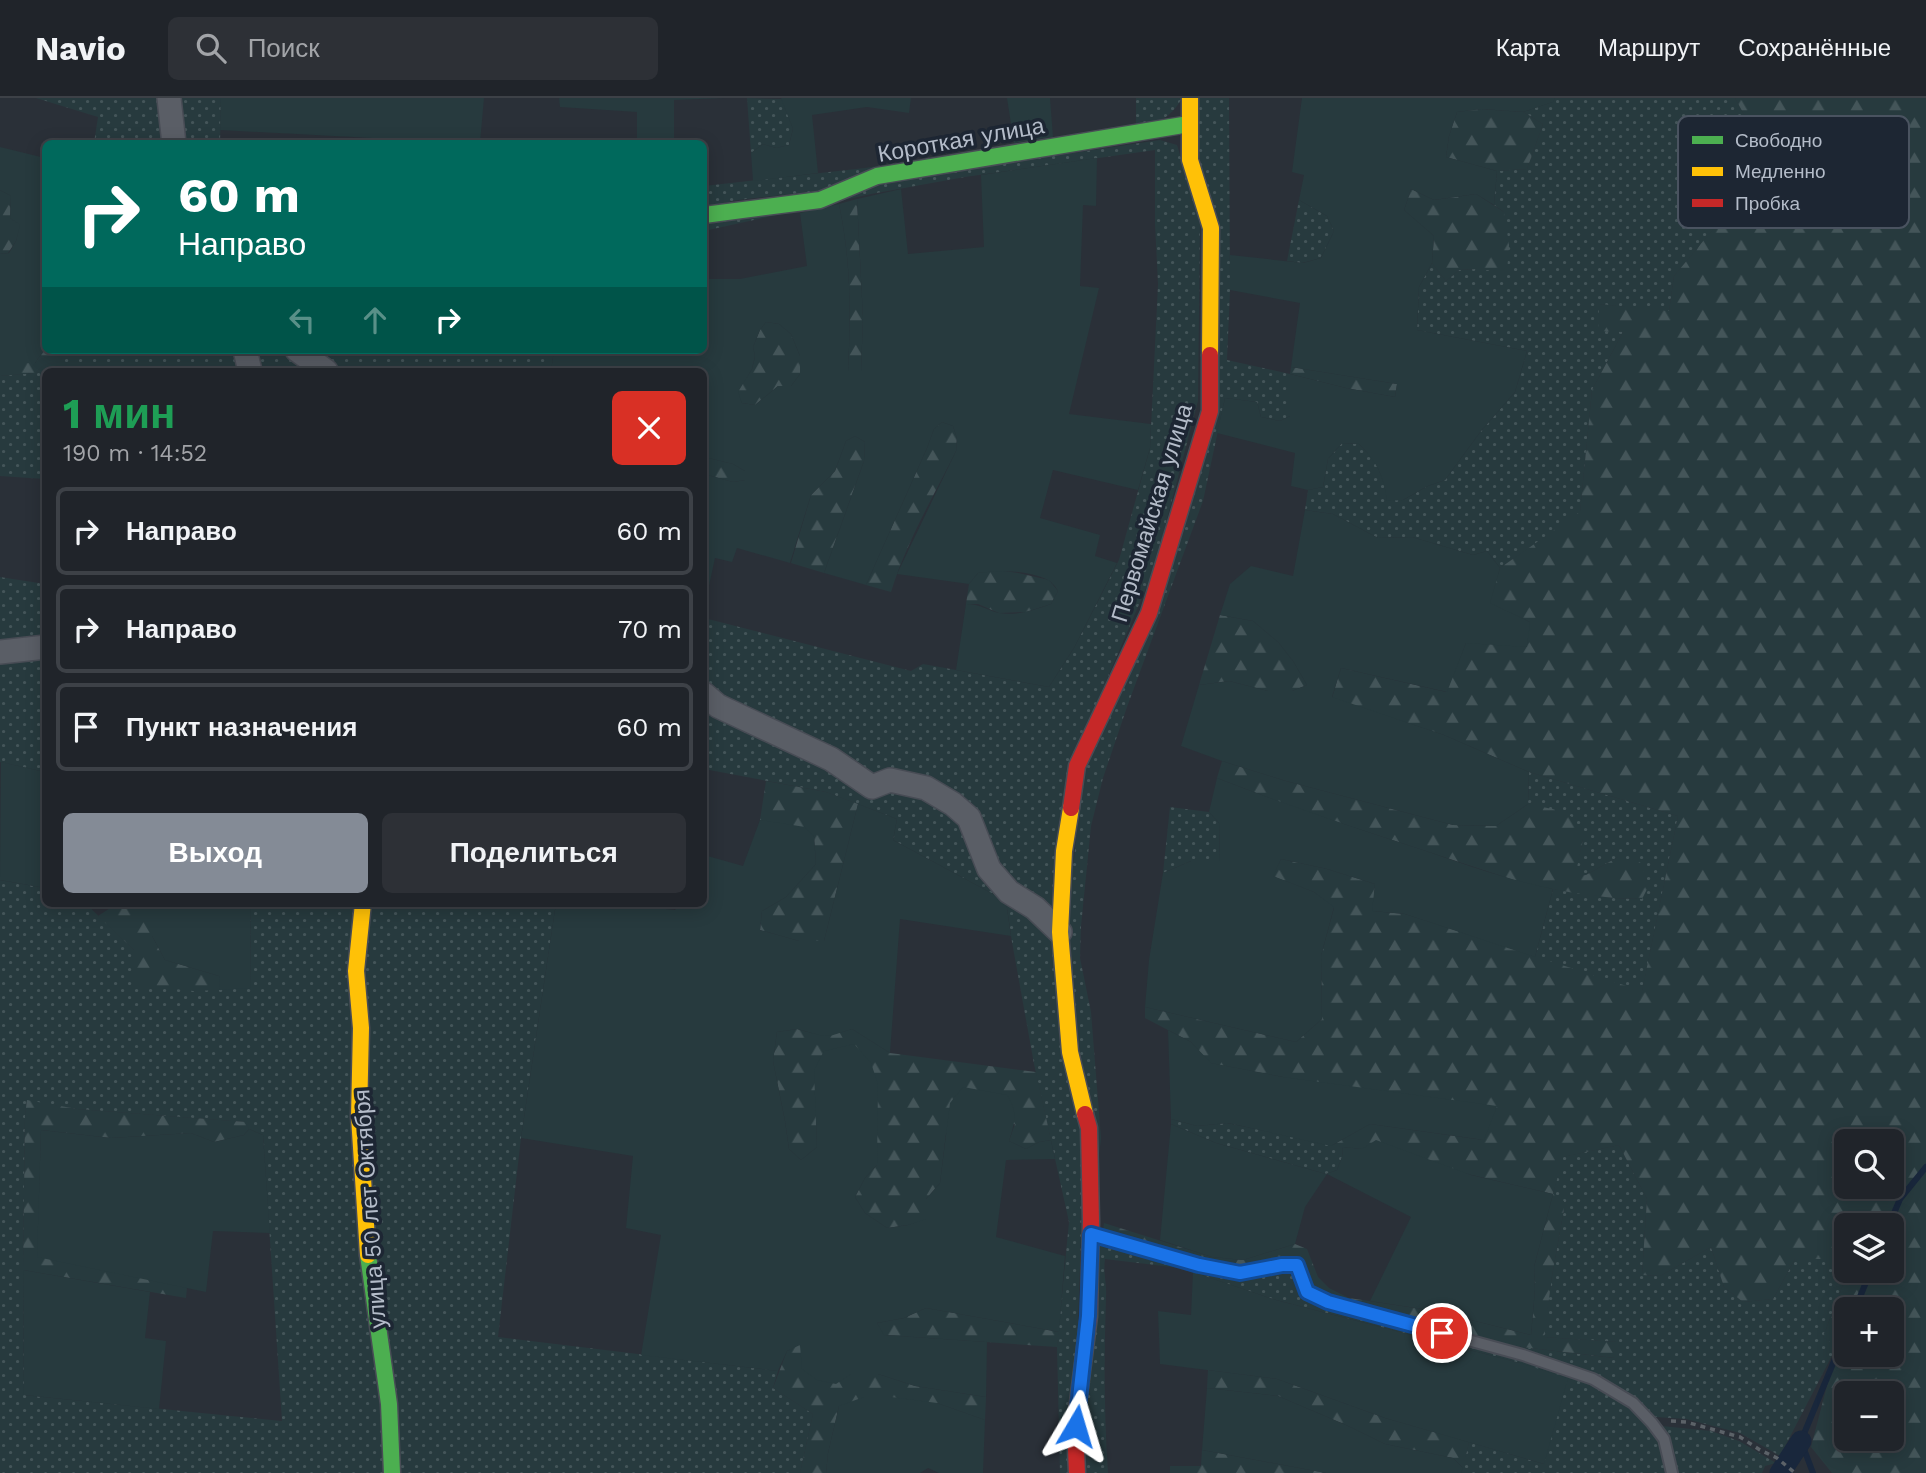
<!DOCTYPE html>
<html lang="ru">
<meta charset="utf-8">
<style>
body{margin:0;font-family:"Work Sans",sans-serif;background:#2d3036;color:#f1f3f6;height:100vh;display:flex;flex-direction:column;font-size:26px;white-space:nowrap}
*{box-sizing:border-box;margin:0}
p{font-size:23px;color:#a2a4a8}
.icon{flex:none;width:38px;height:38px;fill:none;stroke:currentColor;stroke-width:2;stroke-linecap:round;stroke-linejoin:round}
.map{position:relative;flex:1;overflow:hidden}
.side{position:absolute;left:42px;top:270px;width:665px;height:539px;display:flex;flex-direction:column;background:#20242a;border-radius:10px;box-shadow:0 4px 18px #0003,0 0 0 2px #3d4147}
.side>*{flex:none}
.hud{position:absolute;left:42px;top:42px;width:665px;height:214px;border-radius:10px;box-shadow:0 4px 18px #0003,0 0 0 2px #3d4147;background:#00695c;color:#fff;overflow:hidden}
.controls{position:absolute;left:1834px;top:1031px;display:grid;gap:14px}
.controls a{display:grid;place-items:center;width:70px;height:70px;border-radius:10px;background:#20242a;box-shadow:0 4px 18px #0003,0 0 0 2px #3d4147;font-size:35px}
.pin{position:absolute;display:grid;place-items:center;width:60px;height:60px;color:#fff;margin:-30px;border:4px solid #fff;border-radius:50%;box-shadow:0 2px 7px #0007}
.me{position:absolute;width:77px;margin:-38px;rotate:7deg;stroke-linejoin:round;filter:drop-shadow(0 0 5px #0008)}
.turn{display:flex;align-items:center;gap:24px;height:147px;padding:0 21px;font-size:32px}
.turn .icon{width:91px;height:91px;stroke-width:2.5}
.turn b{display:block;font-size:49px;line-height:60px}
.lanes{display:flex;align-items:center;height:66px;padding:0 21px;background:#0003;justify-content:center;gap:35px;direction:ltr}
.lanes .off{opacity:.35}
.round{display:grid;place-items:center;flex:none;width:74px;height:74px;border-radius:10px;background:#2d3036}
.summary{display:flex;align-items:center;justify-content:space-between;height:119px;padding:0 21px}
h1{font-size:42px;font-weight:700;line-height:52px;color:#1e9e55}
.primary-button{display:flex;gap:14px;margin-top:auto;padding:14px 21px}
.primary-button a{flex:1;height:80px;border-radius:10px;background:#848b96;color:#fff;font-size:28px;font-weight:700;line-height:80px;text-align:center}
.primary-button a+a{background:#2d3036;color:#f1f3f6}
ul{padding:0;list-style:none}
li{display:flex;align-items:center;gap:21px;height:88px;margin:0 14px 10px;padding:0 7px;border:4px solid #3d4147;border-radius:10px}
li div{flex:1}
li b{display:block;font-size:26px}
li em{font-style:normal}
header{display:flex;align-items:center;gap:42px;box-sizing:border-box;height:98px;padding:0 35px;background:#20242a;border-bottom:2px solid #3d4147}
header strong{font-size:33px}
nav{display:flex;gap:38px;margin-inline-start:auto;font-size:24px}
.search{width:490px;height:63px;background:#2d3036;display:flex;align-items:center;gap:18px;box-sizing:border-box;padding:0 24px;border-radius:10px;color:#a2a4a8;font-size:26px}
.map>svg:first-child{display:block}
</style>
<header>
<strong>Navio</strong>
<div class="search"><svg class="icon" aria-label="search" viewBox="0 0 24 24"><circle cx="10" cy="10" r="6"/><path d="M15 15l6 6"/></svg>Поиск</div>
<nav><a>Карта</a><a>Маршрут</a><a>Сохранённые</a></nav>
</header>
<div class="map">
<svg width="1926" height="1375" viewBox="0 0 1926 1375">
<defs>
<pattern id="grass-dots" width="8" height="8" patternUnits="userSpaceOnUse" patternTransform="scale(1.75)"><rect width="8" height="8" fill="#273a3e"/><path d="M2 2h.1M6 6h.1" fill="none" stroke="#445559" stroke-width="1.8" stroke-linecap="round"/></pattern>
<pattern id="forest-firs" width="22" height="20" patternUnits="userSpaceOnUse" patternTransform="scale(1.75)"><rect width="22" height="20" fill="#273a3e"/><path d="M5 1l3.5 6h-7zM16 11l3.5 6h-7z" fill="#445559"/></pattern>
</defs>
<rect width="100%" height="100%" fill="#2a3038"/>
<g fill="url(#grass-dots)" fill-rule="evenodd">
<path d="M36,0H221L220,45H94L98,19Z"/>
<path d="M747,0L782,1L793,31L789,47L776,50L763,46L751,55Z"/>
<path d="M1136,0H1182C1173,17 1161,24 1143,29L872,74L846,86L819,93L738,102L704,109V88L865,70L1136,26Z"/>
<path d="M1196,0H1229L1230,192L1227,262L1290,276V318L1280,323L1261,319L1257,304L1225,300L1203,403L1127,609L1103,680L1091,728L1081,828L1080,860L1091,914L1101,1040L1095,1092L1067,832L1083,670L1214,315Z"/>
<path d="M1555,0H1735L1758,42L1750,88L1674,178L1669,214L1599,206L1623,234L1592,292L1580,415L1500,470L1487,453L1473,457L1412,439L1378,440L1333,416L1305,412L1308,392L1323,389L1328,361L1342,345L1359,346L1373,360L1385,385L1403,402L1428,388L1445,382L1481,333L1515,294L1527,253L1417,232L1419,189L1432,165L1446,183L1459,172L1475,171L1504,114L1494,107L1497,73L1527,71L1543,26L1523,14L1552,4Z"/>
<path d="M1160,42L1177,47L1200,123L1198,303L1153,474L1070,667L1084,1050L1073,1375H1060L1057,1249L1069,1124L1034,966L1012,844L1006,803L893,742L897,721L826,694L704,671V520L911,573L923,566L1049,589L1075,548L1119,462L1150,350L1158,186L1155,126V52L965,79L871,96L704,133V122L886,83Z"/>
<path d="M1299,102L1327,118L1334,133L1321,160L1302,165L1287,163Z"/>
<path d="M63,252H554L551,273H59Z"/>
<path d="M45,274V381L0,378V278Z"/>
<path d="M0,479L45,486V674L0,664Z"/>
<path d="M1529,674L1678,718L1642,894L1535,859L1553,791L1613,800L1642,801L1618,759L1586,777L1574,779L1583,742L1528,706Z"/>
<path d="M1170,709L1209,714L1219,725L1220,763H1191L1163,775Z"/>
<path d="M0,782L45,790L46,805H85L134,852L251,890L250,805H556L521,1040L498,1239L778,1273L773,1290L813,1316L800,1375H0ZM27,1003L77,1011L245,1024L249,1031L263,1037L282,1323L24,1297L23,1172L25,1017Z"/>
<path d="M1171,1021L1197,1028L1227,1025L1343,1049L1342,1059L1337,1072L1326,1076L1216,1045L1171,1026Z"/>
<path d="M1619,1047L1647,1101L1642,1177L1660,1178L1711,1149L1724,1189L1743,1204L1773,1201L1795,1161H1846L1848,1173L1823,1239L1837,1248L1780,1358L1740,1335L1686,1321L1656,1319L1635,1302L1506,1247L1614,1260L1617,1244L1543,1239L1552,1178L1564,1111L1553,1096L1562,1059Z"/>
<path d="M1097,1141L1239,1179L1291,1171C1308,1182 1302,1201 1325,1210C1345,1217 1367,1220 1388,1225C1421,1233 1453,1242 1486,1251C1539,1265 1600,1279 1641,1318C1657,1332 1665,1354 1667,1375H1461L1469,1344L1544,1366L1520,1265L1276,1202L1180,1170L1105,1161C1103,1174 1107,1187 1106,1199C1104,1258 1104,1316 1108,1375H1082Z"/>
<path d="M1662,1328L1711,1333L1739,1343L1776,1365L1765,1368L1762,1375H1676L1673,1358Z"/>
</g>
<g fill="url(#forest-firs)" fill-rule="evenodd">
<path d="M1735,0H1926V1375H1832L1811,1349L1837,1249L1823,1239L1848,1173L1892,1172V1127H1846V1161H1795L1773,1201L1743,1204L1724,1189L1711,1149L1660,1178L1642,1177L1647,1101L1619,1047L1563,1059L1553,1096L1564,1103V1111L1552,1178L1544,1239L1618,1244L1615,1260L1506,1247L1332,1203L1313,1194L1308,1183L1305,1167L1295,1159L1247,1168L1224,1167L1139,1145L1103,1133L1104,1125L1212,1159L1243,1162L1295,1146L1307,1151L1318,1179L1329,1190L1349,1200L1435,1213L1531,1237L1535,1191L1534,1169L1553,1096L1362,1051L1331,1048L1370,1026L1483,1042L1283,979L1210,965L1191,944L1145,920V909L1296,944L1322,921L1321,858L1334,810L1314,794L1272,778L1281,761L1327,771L1375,786L1373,813L1405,816L1642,893L1678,718L1529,674L1444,637L1332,600L1341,570L1446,594L1466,545L1530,524L1489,505L1500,470L1580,414L1592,292L1623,234L1598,233L1599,206L1669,213L1674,178L1750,87L1758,42ZM1846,1043H1892V1088H1846ZM1846,1211H1892V1256H1846ZM1846,1295H1892V1340H1846Z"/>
<path d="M1481,11L1523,14L1543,26L1527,71L1497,73L1446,59L1449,38L1457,14Z"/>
<path d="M1411,91L1434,102L1476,96L1504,114L1509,147L1507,174L1475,171L1459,172L1446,183L1432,165L1434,138L1404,112Z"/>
<path d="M0,92L11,98L10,120L21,127L16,143L8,155L0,156Z"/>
<path d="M857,101L863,220L861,273H848C851,215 851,164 839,106Z"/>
<path d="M766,224L779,226L791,236L800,258V276L791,288H778L755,307L742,305L737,294L752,271L755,259L753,249L760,232Z"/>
<path d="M45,247L46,252H63L60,273L0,278V265H35L45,251Z"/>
<path d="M1291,269L1397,286L1395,299L1346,290L1290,276Z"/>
<path d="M942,324L953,328L957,340L956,353C933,399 906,445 891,494L866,487L927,350L934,331Z"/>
<path d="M855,338L865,344L864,363L824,475L791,465L811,397L835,373L846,343Z"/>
<path d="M704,359L733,366L745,373V382L733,384L704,376Z"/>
<path d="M997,472L1018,475L1049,482L1058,493L1051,506L1026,514L999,515L978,506H966L969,486L978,475Z"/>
<path d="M1220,517L1253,523L1278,544L1293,563L1307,587L1292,593H1268L1229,583L1199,587Z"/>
<path d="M1222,663L1286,683L1453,727L1496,728L1528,706L1557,712L1572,719L1583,742L1575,778L1586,777L1618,759L1640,764L1649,787L1642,801L1613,800L1574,795L1526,786L1298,711L1217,680Z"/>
<path d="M766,683L826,694L858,706L824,843H799L760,832L762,813L786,799L816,766L814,739L760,722Z"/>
<path d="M118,805H152V838L165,862L219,878L220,892L193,893L134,886V852L98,818Z"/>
<path d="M797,931C822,938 827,939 852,931L890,955L1036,974L1051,1042L1039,1044L1026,1051L1009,1043L1015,1026L946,1035L940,1085L926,1101V1122L908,1127L887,1130L865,1115L855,1099L865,1080L877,1067L876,1031L816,1015L817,1049L801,1062L789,1051L785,1023L773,963L777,934Z"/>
<path d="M27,1002L77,1011L246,1024L249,1031L244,1037L214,1044L191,1035L111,1040L41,1032L38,1158L187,1189L186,1200L23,1172L25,1017Z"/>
<path d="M926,1210L1059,1234L1057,1249L883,1237L877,1225L904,1220Z"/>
<path d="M800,1246L851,1276H878L915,1288L986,1299L985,1322L937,1305L839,1308L828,1355L826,1375H800L813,1316L773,1290L787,1253Z"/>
<path d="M1208,1272L1277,1281L1385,1320L1469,1344L1463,1370L1453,1360L1385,1346L1346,1327L1278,1298L1207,1290Z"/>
<path d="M1202,1352L1326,1375H1170V1368H1201Z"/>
</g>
<g fill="#273a3e" fill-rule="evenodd">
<path d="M221,0H484L480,45H372V40L220,32Z"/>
<path d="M559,0H725L674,2V46L659,45L658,42L637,43V14L560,9Z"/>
<path d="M781,0H911L909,15L867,9L812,17L818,75L753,83L751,55L763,46L776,50L789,47L793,31Z"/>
<path d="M1007,0H1050L1053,39L1014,45Z"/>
<path d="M1302,0H1555L1553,4L1523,14L1481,11L1457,14L1449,38L1446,59L1497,73L1494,107L1476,96L1434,102L1411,91L1404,112L1434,138L1432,165L1419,189L1417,232L1527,253L1515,294L1481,333L1445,382L1428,388L1403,402L1387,403C1384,378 1377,364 1359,346L1342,345L1328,361L1323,389L1308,392L1291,388L1295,355L1217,335L1225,300L1257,304L1261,319L1280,323L1290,318V276L1346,290L1395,299L1397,286L1291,269L1300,205L1230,192V157L1303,165L1321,160L1334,133L1327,118L1299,102L1304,77L1292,74Z"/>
<path d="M0,49L45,60V251L35,265H0V156L9,155L16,143L20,127L10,120L11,98L0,92Z"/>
<path d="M1097,60L1096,108L1083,107L1080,188L1099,190L1069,316L1151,326L1150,350L1138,392L1053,372L1040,420L1100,437L1095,458L1117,465L1075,548L1049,589L956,572L966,506C981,506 986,512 999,515C1017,518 1034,512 1051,506L1058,493C1055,488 1051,483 1046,481C1025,472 1000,472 978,475L969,486L897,476L956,353L957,340L953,328L942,324L934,331L927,350L866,487L824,475L864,363L865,344L855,338L846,343L835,373L811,397L790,465L737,450L732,464L715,460L704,511V376L733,384L745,382V373L733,366L704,359V273H551L554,252H704V181H740L807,168L800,115L839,106C851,164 851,214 848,273H861L863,220L857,101L901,91L908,156L984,149L981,77ZM766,224L779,226L791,236L800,258V276L791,288H778L755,307L742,305L738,294L752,271L755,258L753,249L760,232Z"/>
<path d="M1305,412L1333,416L1378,440L1412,439L1473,457L1487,453L1500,470L1490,505L1530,524L1527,549L1466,545L1447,594L1341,570L1332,599L1444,637L1529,674L1528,706L1496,728L1453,727L1286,683L1222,663L1181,648L1199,587L1229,583L1268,593H1292L1307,587L1293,563L1278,544L1253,523L1220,517L1230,486L1251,468L1293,478Z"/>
<path d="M1,664L45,674V790L0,782Z"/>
<path d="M1217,680C1284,706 1352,729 1420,751C1464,766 1508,782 1553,791L1535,859L1405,816L1372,813L1375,786L1327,771L1281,761L1273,778L1314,794L1334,809L1321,858L1322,921L1296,944L1145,909L1149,862L1163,775L1191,763H1220L1219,725L1209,714Z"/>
<path d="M858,706L897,721L893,742L1006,803L1011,838L900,821L890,955L852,931L830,938L819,937L797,931L777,934L773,963L785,1023L789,1051L801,1062L817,1049L814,972L824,953L854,946L871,965L878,986L877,1067L865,1080L855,1099L865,1115L887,1130L908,1127L926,1121V1101L940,1085L950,1005L963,989L1007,997C1018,1014 1015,1024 1009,1043L1026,1051L1039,1044L1051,1042L1055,1061L1006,1062L996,1139L1065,1158L1059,1234L926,1210L904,1220L877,1225L884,1237L987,1244L986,1299L915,1288L878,1276H851L836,1286L817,1282L802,1271L800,1247L787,1253L778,1273L641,1257L661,1137L626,1130L633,1058L521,1040L556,805H608L675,812L680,805H704V757L743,768L760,722L805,729L814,739L816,766L786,799L762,813L760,832L799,843H824Z"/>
<path d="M152,805H250L251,890L220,892L219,878L165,862L152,838Z"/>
<path d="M1168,932L1191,944L1211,965L1283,979L1497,1008L1484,1042L1370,1026L1331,1048L1228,1025L1197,1028L1171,1021Z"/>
<path d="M1171,1026L1216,1045L1326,1076L1337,1072L1342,1059L1343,1049L1362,1051L1376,1042L1471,1077L1553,1096L1534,1169L1535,1191L1531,1237L1435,1213L1370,1203L1411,1119L1327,1076L1305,1109L1295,1146L1243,1162L1212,1159L1160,1142Z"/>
<path d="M249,1031L263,1037L270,1135L213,1133L206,1194L37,1159L41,1032L111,1040L191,1035L214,1044L244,1037Z"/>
<path d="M23,1172L150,1194L145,1240L166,1243L159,1311L24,1297Z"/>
<path d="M1193,1174L1276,1202L1520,1265L1568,1280L1544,1366L1385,1320L1277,1281L1160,1266L1158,1213L1191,1217Z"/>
<path d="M1207,1290L1278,1298L1346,1327L1385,1346L1453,1360L1463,1370L1461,1375H1326L1202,1352Z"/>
<path d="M864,1299H891L937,1305L985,1322L983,1375H939L928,1370L920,1375H826L828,1355L839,1308Z"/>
</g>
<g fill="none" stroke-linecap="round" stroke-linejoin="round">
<g stroke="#19273c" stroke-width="6">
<path d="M1889,1127L1900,1101L1926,1069"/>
<path d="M1855,1211L1871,1172"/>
<path d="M1813,1375L1801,1343L1846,1234"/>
</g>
<path stroke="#19273c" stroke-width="21" d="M1780,1375L1801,1343"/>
<g stroke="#484c55" stroke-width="14">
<path id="lane" d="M1093,1136L1199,1167L1240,1175L1282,1167H1297L1307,1194L1328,1204L1523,1257L1593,1281L1633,1305L1652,1325L1664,1341L1672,1375"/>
</g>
<g stroke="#484c55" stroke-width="26">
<g id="street">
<path d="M169,0L174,46"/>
<path d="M245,252L250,273"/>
<path d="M297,252L326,273"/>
<path d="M0,554L46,549"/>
<path d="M704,596L718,608L831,661L872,689L890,682L926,690L953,706L969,720L989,771L1009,794L1035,810L1060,834"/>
</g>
</g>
<g stroke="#484c55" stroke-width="19">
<g id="fast">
<path d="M704,117L820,102L877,78L1189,26"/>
<path d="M368,1157L389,1306L392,1375"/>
</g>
</g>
<g stroke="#484c55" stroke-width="19">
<g id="slow">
<path d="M1190,0V62L1211,130L1210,257"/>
<path d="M1071,710L1064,753L1060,834L1070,954L1085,1016"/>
<path d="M363,805L356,873L361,930L359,1019L368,1157"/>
</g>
</g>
<g stroke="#484c55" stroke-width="19">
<g id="jam">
<path d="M1071,710L1077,668L1149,515L1210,313V257"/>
<path d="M1077,1375L1075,1328L1089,1218L1091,1123L1089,1030L1085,1016"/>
</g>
</g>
<path stroke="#5c6268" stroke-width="3.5" stroke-dasharray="5 5" stroke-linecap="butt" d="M1671,1323L1686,1324L1740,1339L1760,1352L1777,1360L1795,1375"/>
<use href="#lane" stroke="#5a5e66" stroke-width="10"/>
<use href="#street" stroke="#5a5e66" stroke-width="23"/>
<use href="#fast" stroke="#4caf50" stroke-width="16"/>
<use href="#slow" stroke="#ffc107" stroke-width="16"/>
<use href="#jam" stroke="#c62828" stroke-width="16"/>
</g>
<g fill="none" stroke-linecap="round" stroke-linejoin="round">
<g stroke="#114b97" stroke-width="18">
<path id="route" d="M1076,1328L1088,1218L1091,1136L1199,1167L1240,1175L1282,1167H1297L1307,1194L1328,1204L1442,1235"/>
</g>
<use href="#route" stroke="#1a73e8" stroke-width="12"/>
</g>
<g text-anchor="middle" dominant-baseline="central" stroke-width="7" stroke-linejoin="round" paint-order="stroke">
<g font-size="23" fill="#b4bcc9" stroke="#1d2633">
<text transform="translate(961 42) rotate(-10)">Короткая улица</text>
<text transform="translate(1152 415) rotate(-73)">Первомайская улица</text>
<text transform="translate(370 1111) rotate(-94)">улица 50 лет Октября</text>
</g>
</g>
<rect x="1678" y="18" width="231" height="112" rx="10" fill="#1d2633" stroke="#4a5360" stroke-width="2"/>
<rect x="1692" y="38" width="31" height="8" fill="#4caf50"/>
<rect x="1692" y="69" width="31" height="9" fill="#ffc107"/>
<rect x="1692" y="101" width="31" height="8" fill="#c62828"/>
<g font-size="19" fill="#b4bcc9">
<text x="1735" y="49">Свободно</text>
<text x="1735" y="80">Медленно</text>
<text x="1735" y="112">Пробка</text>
</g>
</svg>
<div class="controls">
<a><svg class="icon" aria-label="search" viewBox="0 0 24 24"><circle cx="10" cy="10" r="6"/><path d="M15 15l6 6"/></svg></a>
<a><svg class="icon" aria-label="layers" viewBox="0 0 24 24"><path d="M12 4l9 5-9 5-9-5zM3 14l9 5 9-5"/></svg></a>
<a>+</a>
<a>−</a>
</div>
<div class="pin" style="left:1442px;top:1235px;background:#d93025"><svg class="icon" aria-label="arrive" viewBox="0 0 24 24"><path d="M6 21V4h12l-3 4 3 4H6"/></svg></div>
<svg class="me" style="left:1076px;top:1328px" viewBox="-20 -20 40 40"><path d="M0-17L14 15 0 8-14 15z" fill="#1a73e8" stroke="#fff" stroke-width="4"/></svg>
<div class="hud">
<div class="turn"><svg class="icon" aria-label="right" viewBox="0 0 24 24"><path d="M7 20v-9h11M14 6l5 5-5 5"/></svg><div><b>60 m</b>Направо</div></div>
<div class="lanes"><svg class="icon off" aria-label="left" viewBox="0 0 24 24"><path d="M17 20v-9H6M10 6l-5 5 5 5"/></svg><svg class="icon off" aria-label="ahead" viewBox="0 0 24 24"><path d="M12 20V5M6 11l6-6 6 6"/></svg><svg class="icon" aria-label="right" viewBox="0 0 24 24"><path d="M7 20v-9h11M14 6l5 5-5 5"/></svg></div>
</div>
<section class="side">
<div class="summary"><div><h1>1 мин</h1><p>190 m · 14:52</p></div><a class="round" style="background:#d93025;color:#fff"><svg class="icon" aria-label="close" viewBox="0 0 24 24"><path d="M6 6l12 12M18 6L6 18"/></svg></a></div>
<ul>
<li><svg class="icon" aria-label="right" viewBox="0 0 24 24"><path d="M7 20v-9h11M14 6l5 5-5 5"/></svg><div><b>Направо</b></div><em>60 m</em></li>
<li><svg class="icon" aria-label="right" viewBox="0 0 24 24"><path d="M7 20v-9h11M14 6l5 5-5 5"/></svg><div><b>Направо</b></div><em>70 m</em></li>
<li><svg class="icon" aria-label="arrive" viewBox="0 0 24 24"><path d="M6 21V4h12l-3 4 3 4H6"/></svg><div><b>Пункт назначения</b></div><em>60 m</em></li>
</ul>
<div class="primary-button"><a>Выход</a><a>Поделиться</a></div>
</section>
</div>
